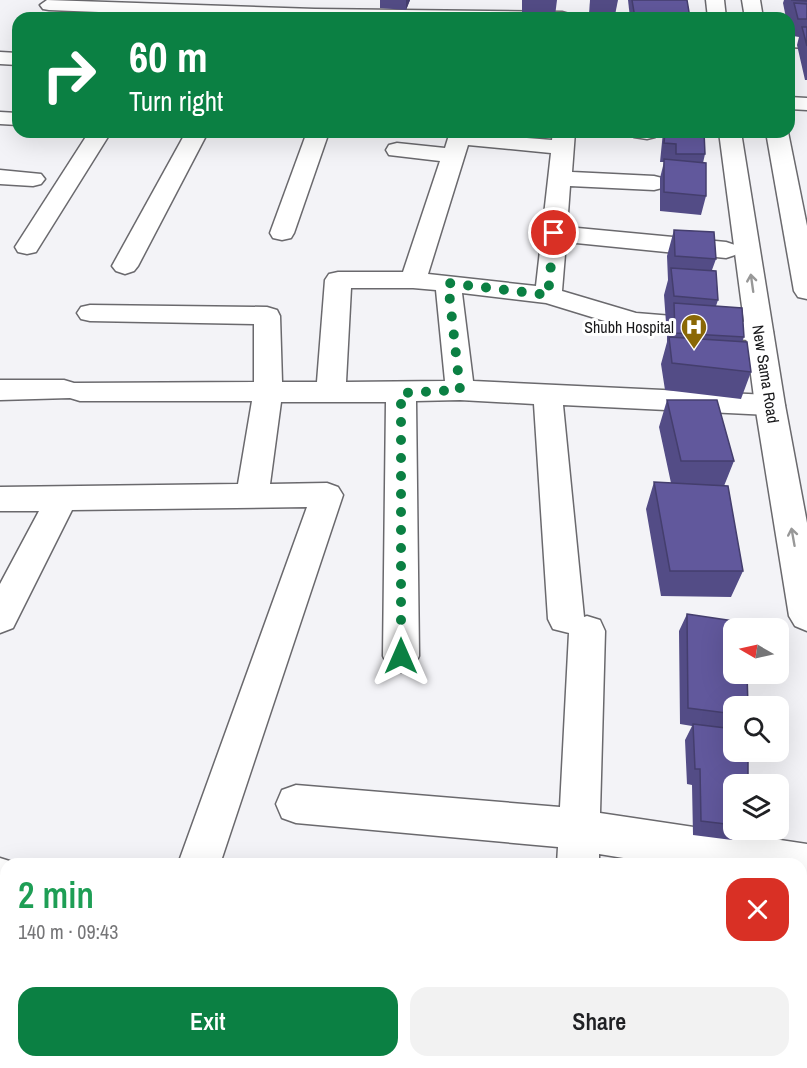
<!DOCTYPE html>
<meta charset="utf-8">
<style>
body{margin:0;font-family:"Archivo Narrow",sans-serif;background:#f2f2f2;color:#202124;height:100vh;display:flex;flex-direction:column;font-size:22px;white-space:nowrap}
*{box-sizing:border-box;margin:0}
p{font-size:20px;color:#757577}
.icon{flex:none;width:33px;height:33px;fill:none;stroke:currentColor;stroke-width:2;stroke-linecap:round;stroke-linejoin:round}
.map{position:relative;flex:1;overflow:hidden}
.panel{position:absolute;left:0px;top:858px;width:807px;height:210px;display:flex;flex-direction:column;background:#fff;border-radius:18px 18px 0 0;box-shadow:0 6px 24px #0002}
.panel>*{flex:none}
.banner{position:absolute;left:12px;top:12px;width:783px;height:126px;border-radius:18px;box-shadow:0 6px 24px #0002;background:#0b8043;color:#fff;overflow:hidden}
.needle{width:39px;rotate:279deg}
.buttons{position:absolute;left:723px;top:618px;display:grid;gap:12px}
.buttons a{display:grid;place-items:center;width:66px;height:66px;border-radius:12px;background:#fff;box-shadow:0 6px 24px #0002;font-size:30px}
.pin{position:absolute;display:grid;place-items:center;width:51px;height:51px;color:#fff;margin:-26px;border:3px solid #fff;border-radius:50%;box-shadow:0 2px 6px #0007}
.me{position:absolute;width:66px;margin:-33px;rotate:0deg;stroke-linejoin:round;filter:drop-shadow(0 0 4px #0008)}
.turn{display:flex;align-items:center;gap:21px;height:126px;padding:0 18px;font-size:27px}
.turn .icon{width:78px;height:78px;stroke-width:2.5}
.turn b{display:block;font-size:42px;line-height:51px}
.round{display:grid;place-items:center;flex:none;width:63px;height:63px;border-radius:18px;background:#f2f2f2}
.overview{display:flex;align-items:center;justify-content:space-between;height:102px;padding:0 18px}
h1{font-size:36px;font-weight:600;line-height:45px;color:#1e9e55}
.action{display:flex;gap:12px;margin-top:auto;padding:12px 18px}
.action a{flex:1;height:69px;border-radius:18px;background:#0b8043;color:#fff;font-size:24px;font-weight:600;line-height:69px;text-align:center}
.action a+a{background:#f2f2f2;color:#202124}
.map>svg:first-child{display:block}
</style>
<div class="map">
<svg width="807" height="1068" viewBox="0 0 807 1068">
<rect width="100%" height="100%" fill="#f3f3f7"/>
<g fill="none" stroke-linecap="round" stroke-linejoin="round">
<g stroke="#6a696d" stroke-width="3">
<g id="minor">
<path d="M47,0L315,9L562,12L569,14L571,18H248L49,10L43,9L40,5Z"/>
<path d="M789,35L807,36V48L789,47Z"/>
<path d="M0,52L18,53V65L0,64Z"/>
<path d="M789,97L807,98V110L789,109Z"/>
<path d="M0,112L18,113V125L0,124Z"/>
<path d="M89,132H111L36,252L27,254L18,252L15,247Z"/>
<path d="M186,132H208L138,266L134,271L125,274L116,271L112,266Z"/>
<path d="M307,132H329L294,233L291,238L282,240L273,238L270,233Z"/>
<path d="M450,132L552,140L553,132H575L572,172L654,176L662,178L666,183L662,188L654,190L570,186L567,227L726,242L735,245L739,250L735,255L726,258L566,242L562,291L636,313L759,323L769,326L773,332L769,338L759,341L634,330L546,303L462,293L473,381L770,395L780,398L785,405L780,412L770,415L563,405L584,617L587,616L600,620L605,631L600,813L807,844V886L801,885V864H660L599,854V864H557L558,847L296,823L282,818L276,804L282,790L296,785L560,807L569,633L553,629L548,619L534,404L460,400L416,401L419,656L414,667L401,672L388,667L383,656L386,402H281L270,484L327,483L338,487L343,495L220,864H178L307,507L72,510L13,628L0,633V584L39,511H0V487L238,484L252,401H80L70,398L0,400V380H64L74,383L254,382V324L90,321L81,319L77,313L81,307L90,305L267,307L277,310L280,316L282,382H317L325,280L329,274L338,272H403L440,161L389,155L386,150L389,145L397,143L445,148ZM468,145L551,153L536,286L428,274ZM351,288H413L436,290L445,381L346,382Z"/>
<path d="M631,132H658L655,137L647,139L634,137Z"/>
<path d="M0,170L41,174L45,179L41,184L33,186L0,184Z"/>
<path d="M0,858L19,864H6V901L0,900Z"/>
<path d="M322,1062H370L369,1068H321Z"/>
<rect x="543" y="1062" width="48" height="6"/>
</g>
</g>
<g stroke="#6a696d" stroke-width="3">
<g id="major">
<path d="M706,0H724L726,18H708Z"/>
<path d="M742,0H760L763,18H745Z"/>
<path d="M719,132H741L785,405L807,523V631L795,626L789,616L755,405Z"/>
<path d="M766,132H788L807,226V299L798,297L794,291Z"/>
</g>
</g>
<use href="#minor" fill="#fff" fill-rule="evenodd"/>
<use href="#major" fill="#fff" fill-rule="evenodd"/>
</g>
<g fill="#534c86">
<path d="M380,0H410L406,10L380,8Z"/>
<path d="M522,0H557L555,16L522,15Z"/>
<path d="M590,0H618L615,15L589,14Z"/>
<path d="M628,0H687L690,18H630Z"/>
<path d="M784,0H807V80H805L797,45L799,37L793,36L789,21L790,18H786L783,3Z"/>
<path d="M663,132H704L705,154L703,163L706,196L701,215L660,211V178L664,162H660Z"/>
<path d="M674,230L716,259L712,270L718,300L716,306L744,337L742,342L751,372L741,399L665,390L661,364L667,342V330L668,323H666L664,295L668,280L667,256Z"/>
<path d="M667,400L734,461L724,486L743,571L731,597L661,596L646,509L654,482L671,483L659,427Z"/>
<path d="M687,614L734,706V752L748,776L743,784H734V830H739L732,840L693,835L692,785L687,784L685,740L692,726L680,724L679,631Z"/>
<path d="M715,1062H757L790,1068H708Z"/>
</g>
<path fill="#443e6d" d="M406,0H410L406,10Z"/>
<g fill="#61589c" stroke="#443e6d" stroke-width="1.5">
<path d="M632,0H687L690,18H635Z"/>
<path d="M791,0H807V1L792,0Z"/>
<path d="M794,3L807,4V19H798Z"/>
<path d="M802,27H807V46Z"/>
<path d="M665,132H704L705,154H676V144L664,143Z"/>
<path d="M664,159L706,163V196L664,192Z"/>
<path d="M674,230L714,232L716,259L675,256Z"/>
<path d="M671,268L716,271L718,300L674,296Z"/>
<path d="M674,303L742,308L744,337L675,333Z"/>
<path d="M669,337L747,342L751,372L672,363Z"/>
<path d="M667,400H717L734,461H681Z"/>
<path d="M654,482L728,486L743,571H670Z"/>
<path d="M687,614L747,623V628H734V674H747L748,706H734V714L688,708Z"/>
<path d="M693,724L734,729V752H748V776L737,775L738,784H734V825L701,821L700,769H695Z"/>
<path d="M723,1062H757L790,1068H724Z"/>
</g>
<defs><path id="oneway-shaft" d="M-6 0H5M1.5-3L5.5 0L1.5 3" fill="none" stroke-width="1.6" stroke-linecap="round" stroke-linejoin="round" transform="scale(1.5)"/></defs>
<g stroke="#989898">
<use href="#oneway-shaft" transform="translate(752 283) rotate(-98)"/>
<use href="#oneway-shaft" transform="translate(793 537) rotate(-100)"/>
</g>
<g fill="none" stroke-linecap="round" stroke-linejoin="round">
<path stroke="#0b8043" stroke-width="10" stroke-dasharray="0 18" d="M401,656V393L460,390L448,283L548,295L554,233"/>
</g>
<defs>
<g id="hospital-pin" transform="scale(1.35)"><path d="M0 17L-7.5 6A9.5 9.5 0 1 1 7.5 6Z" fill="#8a6806" stroke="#fff"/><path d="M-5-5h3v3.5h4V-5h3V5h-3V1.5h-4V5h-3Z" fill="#fff"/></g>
</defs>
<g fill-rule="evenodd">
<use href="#hospital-pin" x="694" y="327"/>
</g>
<g text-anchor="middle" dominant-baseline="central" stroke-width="6" stroke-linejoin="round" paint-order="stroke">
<g font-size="16" fill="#19191b" stroke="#fff" text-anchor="end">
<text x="674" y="327">Shubh Hospital</text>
</g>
<g font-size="16" fill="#19191b" stroke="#fff">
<text transform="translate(766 374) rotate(81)">New Sama Road</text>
</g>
</g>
</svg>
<div class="buttons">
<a><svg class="needle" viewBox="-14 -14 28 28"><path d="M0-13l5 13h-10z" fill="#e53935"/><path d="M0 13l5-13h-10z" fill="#757577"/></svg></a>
<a><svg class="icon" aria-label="search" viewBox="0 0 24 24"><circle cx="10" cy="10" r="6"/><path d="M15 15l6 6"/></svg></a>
<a><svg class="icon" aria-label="layers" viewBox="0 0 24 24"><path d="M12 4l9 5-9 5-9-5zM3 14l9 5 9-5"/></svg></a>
</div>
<div class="pin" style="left:554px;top:233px;background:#d93025"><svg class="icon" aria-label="arrive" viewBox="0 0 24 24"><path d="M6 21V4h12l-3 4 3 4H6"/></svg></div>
<svg class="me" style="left:401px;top:656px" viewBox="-20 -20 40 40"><path d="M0-17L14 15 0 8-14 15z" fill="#0b8043" stroke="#fff" stroke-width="4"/></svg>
<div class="banner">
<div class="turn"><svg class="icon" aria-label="right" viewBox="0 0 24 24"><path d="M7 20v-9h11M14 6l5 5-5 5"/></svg><div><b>60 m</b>Turn right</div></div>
</div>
<section class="panel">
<div class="overview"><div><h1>2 min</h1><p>140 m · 09:43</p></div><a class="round" style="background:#d93025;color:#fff"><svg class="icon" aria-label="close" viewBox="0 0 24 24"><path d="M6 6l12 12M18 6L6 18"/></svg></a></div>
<div class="action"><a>Exit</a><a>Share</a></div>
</section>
</div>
